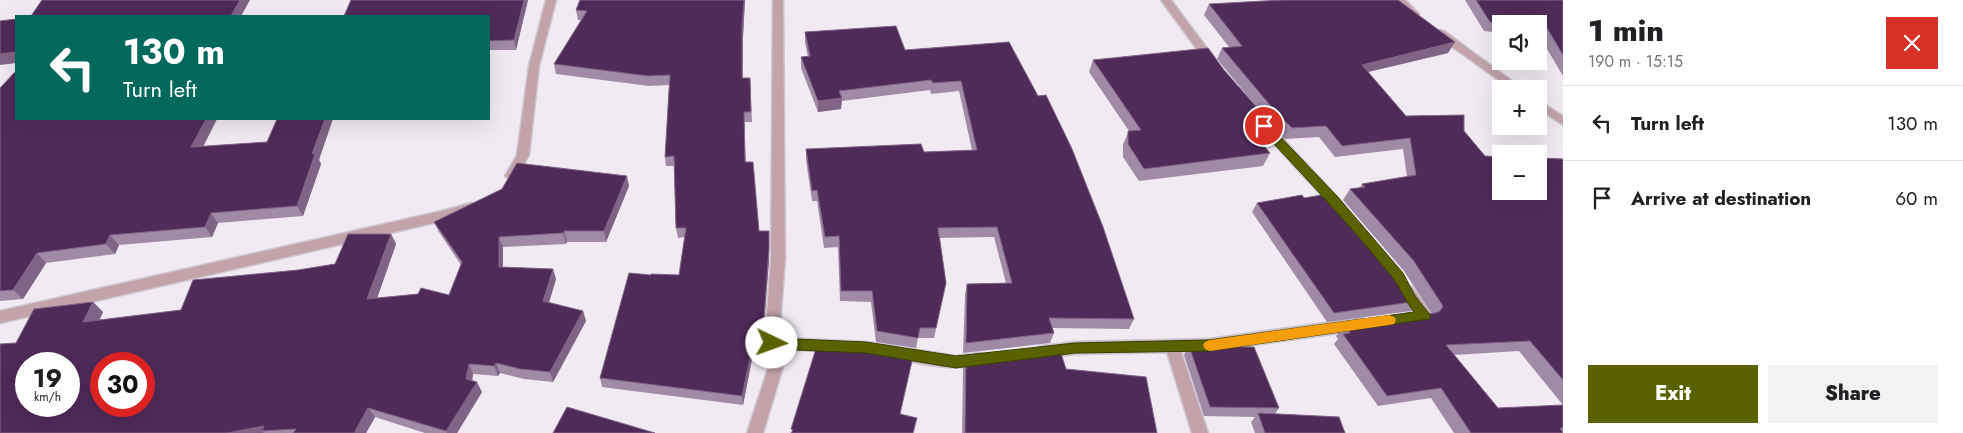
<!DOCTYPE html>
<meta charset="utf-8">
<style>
body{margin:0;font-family:Jost,sans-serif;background:#f2f2f2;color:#202124;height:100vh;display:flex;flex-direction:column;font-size:19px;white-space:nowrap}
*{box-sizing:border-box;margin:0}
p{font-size:16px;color:#757577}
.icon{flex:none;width:28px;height:28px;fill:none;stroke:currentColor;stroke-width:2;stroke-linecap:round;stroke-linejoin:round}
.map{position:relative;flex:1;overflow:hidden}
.details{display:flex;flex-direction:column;background:#fff;width:400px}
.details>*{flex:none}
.banner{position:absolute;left:15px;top:15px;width:475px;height:105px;border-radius:0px;box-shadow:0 5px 20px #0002;background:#00695c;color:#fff;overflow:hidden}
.fabs{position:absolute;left:1492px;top:15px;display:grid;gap:10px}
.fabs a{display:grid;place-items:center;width:55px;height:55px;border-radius:0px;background:#fff;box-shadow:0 5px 20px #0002;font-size:25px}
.speed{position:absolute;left:15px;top:352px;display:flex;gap:10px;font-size:25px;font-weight:700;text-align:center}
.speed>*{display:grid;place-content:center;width:65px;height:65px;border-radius:50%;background:#fff;box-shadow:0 5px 20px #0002;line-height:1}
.speed small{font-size:12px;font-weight:400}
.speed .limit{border:8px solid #d22;background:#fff;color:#111}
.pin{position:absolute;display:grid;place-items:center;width:42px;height:42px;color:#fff;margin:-21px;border:2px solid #fff;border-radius:50%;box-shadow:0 1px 5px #0007}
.me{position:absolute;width:55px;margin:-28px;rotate:93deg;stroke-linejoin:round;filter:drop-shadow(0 0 4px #0008)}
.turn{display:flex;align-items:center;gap:18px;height:105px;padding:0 25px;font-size:22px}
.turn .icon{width:65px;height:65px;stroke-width:2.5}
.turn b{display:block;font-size:35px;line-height:42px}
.round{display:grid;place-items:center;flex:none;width:52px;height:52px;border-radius:0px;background:#f2f2f2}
.summary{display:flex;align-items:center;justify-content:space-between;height:85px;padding:0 25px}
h1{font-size:30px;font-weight:800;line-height:38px}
.button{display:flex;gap:10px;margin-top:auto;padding:10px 25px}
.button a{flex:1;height:58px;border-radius:0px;background:#5a6200;color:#fff;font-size:20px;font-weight:800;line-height:58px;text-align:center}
.button a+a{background:#f2f2f2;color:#202124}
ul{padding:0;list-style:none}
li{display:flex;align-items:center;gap:15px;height:75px;padding:0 25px;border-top:1px solid #e0e0e0}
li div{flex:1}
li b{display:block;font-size:19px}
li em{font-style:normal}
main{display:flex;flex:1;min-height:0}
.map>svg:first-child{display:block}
</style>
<main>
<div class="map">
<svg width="1563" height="433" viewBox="0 0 1563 433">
<rect width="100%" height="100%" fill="#f1eaf3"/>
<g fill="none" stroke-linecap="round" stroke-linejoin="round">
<g stroke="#cdc7cf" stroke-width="3">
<g id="minor">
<path d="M546,0H556L539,66L529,155L515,179L511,180L505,176L517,155L529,66Z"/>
<path d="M773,0H783L785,259L779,338L866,342L956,356L980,353L985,355L987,359L985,363C950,375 903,358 867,354C838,351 810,351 781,349L785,360L763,433H747L771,360L765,343L771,259Z"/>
<path d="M1161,0H1171L1215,59L1216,61L1215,63H1207Z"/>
<path d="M1394,0H1405L1419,14L1414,17L1411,16Z"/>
<path d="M1440,30L1444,31L1523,89H1511L1436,35L1435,33Z"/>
<path d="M1539,101L1563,116V125L1539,109Z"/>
<path d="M1260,117L1264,118L1342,203L1344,206L1342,209H1334L1256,124L1254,121L1256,118Z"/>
<path d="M471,203L475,204L477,207L475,210L442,221L0,323V311L442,211Z"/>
<path d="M1407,286L1412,287L1430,312L1432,316L1430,320L1410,324L1405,322L1403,318L1405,314L1414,312L1400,291L1402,287Z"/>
<path d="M1361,318L1366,320L1368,324L1366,328L1361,330L1209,351L1181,352L1208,433H1192L1167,352L1075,354L1042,358L1037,356L1035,352L1037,348L1042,346L1075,342L1209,339Z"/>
</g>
</g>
<use href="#minor" fill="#c3a3aa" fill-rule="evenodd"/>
</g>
<g fill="#a08aa6" fill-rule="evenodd">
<path d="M528,0L516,50H489V16Z"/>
<path d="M580,0H745L743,37V78H750L752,122H744L746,162L759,231L769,259L763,340L756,339L743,405L602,387L600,378L651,275H679L685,237L678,238L676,228L674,166H666L665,157L669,85L649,86L556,74L554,64L581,20H578L576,10Z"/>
<path d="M1465,0H1563V76L1540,37H1539V24H1501V33L1484,31Z"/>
<path d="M1209,4L1448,53L1368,72L1406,116L1464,131L1485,156L1563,159V433H1454L1431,398L1378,406L1334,344L1338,339L1336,336L1345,325L1432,314L1404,271L1343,200L1350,189L1360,188L1362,184L1407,177L1403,149L1335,157L1319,137L1285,139L1269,122L1217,59L1222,48L1229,47L1204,15ZM1519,351L1563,405L1498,408L1454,355Z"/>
<path d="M805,32L905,50L1009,42L1134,319L1129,329L1052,328L1054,333L1050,343L963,353L965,295L967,284L1006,283L994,237L940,238L946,283L934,338H918L916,348L876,342L871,302L840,301L838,247L824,248L817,201H812L806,160V149L924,152L972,150L959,91L931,94L930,90L842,101L841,109L818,112L801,68V57H808L805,43Z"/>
<path d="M1093,60L1224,70L1274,127L1267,140H1259L1270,153L1263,166L1139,181L1123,157V144L1129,131L1089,72Z"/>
<path d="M0,88L16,119H217L203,146L319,160L321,164L303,216L218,223L212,237L119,245L115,254L46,263L23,299L0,301Z"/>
<path d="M629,186L606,242H567L566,244L503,247V267L553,269L556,279L549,303L583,311L586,321L553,382L524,379L500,373L498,376L473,374L472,381L482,392L457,433H425L375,417L366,433H0L16,343L93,302L103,312L99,320L181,310L298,270L335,264L391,234L396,244L377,298L449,295L461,265L439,232L434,222Z"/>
<path d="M1304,198L1419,301L1411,311L1327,322L1252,212L1257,203Z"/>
<path d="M1189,346L1279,408L1275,414L1345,433H1255L1251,422L1255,417L1204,416L1184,355Z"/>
<path d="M966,357L1066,369L1157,433H962L963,369Z"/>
</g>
<g fill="#806486">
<path d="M240,0H250L241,16H231Z"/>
<path d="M524,0H528L516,50L514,40Z"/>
<path d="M744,0H745L743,37V87L742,27Z"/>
<path d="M1455,42L1448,53L1355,75L1362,65Z"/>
<path d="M16,52V63L0,65V54Z"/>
<path d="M842,98L841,109L818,112V101Z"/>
<path d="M206,119H217L198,157L191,147Z"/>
<path d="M325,119H333L319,160L321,164L303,216L297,206L312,154Z"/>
<path d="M627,176L629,186L606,242L604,231Z"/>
<path d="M211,213L218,223L212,237L205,227Z"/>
<path d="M564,231L567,242L566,244L563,233Z"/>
<path d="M769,231V259L763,340V330Z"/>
<path d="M391,234L396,244L373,310L367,299Z"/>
<path d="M110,235L119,245L115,254L106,244Z"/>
<path d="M499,237L503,247V277L499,267Z"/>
<path d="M37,253L46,263L23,299L13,290Z"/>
<path d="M553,269L556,279L546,312L543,301Z"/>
<path d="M93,302L103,312L94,333L83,322Z"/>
<path d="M583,311L586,321L553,382L550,372Z"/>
<path d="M756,330V339L743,405L742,396Z"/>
<path d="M496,363L500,373L498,376L494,366Z"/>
<path d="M469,364L473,374L471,389L466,379Z"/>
<path d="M477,382L482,392L457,433H447L446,431Z"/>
<path d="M368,408L375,417L366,433H354Z"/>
<path d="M264,426L262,431L264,433H227Z"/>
</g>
<g fill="#4f2b58" stroke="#806486" fill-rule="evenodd">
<path d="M42,0H240L231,16H31Z"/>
<path d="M351,0H524L514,40L489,41V16H344Z"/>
<path d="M580,0H744L742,27V78H750L751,112H744L745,162H753L759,231H769V249L763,330H756L742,396L600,378L629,273L651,275V274L679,275L686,228H676L674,156L665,157L670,75L648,76L554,64L587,11L576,10Z"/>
<path d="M1282,0H1398L1455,42L1362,65L1406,116L1464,115V131L1485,156L1501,157V191H1539V158L1563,159V380L1530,341L1446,345L1498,408L1563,405V428H1560L1563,433H1471L1441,388L1387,396L1343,334L1350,333L1345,325L1435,313L1440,311L1443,306L1413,260L1350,189L1365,187L1362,184L1416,175L1410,138L1342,146L1326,126L1292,128L1275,111L1222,48L1242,46L1209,4Z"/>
<path d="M1476,0H1563V55L1547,28H1539V24H1503L1490,22Z"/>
<path d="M16,19V52L0,54V21Z"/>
<path d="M896,26L905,50L1009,42L1038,96L1046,95L1072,149L1103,227L1134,319L1049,318L1054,333L966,343L967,284L1012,283L997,227L938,228L946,283L936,328H920L918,338L877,331L872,291H841L839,236L825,237L817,190L812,191L806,149L921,144L924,152L977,150L961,81L933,83L931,80L839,91L842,98L818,101L801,57L810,56L805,32Z"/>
<path d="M1208,48L1224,70L1274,127L1249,128L1270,153L1144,169L1128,144V131L1141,130L1093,60Z"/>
<path d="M16,71V119H206L191,147L267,142L277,119H325L312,154H315L297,206L211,213L205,227L110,235L106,244L37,253L13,290L0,291V88Z"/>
<path d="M517,163L627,176L604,231H564L563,233L499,237V267L553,269L543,301L583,311L550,372L520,369L496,363L494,366L469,364L466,379L477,382L446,431L368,408L354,433H293L296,429L262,431L264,426L227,433H0V344L16,343L34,309L93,302L83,322L181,310L193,280L298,270L335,264L348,234H391L367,299L418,294L421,288L449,295L462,262L434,222L502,189ZM26,364H69V406H26ZM101,364H144V406H101Z"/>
<path d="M1333,193L1399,272L1419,301L1334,313L1257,203L1302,195L1304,198Z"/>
<path d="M818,342L844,343L880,352L879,347L914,352L900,414L917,418L913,433H791L793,430L791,429Z"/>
<path d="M1189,346L1254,347L1279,408L1210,407Z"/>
<path d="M1059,347L1066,369L1146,377L1157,433H965L966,357Z"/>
<path d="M567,407L655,433H553Z"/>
<path d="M1258,413L1339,417L1345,433H1265Z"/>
</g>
<path fill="#5a6200" stroke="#3a4000" d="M1264,123L1268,124L1337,196L1403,273L1415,296L1431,316L1429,319L1209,351L1075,353L956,368L866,353L772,349L767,347L765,343L767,340L772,338L866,342L956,356L1075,343L1209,340L1414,312C1405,301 1401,288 1392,277C1350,225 1305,177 1260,129L1259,126L1260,124Z"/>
<path fill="#f59e0b" d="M1389,315L1394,317L1396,320L1394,324L1389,325L1210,351L1205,349L1203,345L1205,342L1210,340Z"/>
</svg>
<div class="fabs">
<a><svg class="icon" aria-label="sound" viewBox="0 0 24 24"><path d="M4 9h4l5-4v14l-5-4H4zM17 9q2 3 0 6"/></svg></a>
<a>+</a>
<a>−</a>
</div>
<div class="speed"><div>19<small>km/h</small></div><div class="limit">30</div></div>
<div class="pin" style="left:1264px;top:126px;background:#d93025"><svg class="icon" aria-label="arrive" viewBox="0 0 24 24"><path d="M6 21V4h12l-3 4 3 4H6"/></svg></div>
<svg class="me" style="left:772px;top:343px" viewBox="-20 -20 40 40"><circle r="19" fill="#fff"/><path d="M0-13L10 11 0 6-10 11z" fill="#5a6200"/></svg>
<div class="banner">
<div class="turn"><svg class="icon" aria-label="left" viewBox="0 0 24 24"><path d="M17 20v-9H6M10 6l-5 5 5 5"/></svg><div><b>130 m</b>Turn left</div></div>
</div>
</div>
<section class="details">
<div class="summary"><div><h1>1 min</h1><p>190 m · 15:15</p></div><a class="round" style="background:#d93025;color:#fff"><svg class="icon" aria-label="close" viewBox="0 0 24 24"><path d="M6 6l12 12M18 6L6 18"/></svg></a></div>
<ul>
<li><svg class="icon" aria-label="left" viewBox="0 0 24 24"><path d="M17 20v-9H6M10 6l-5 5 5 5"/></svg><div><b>Turn left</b></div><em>130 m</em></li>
<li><svg class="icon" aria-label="arrive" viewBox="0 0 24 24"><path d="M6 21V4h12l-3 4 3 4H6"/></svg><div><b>Arrive at destination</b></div><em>60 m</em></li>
</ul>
<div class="button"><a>Exit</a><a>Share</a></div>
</section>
</main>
